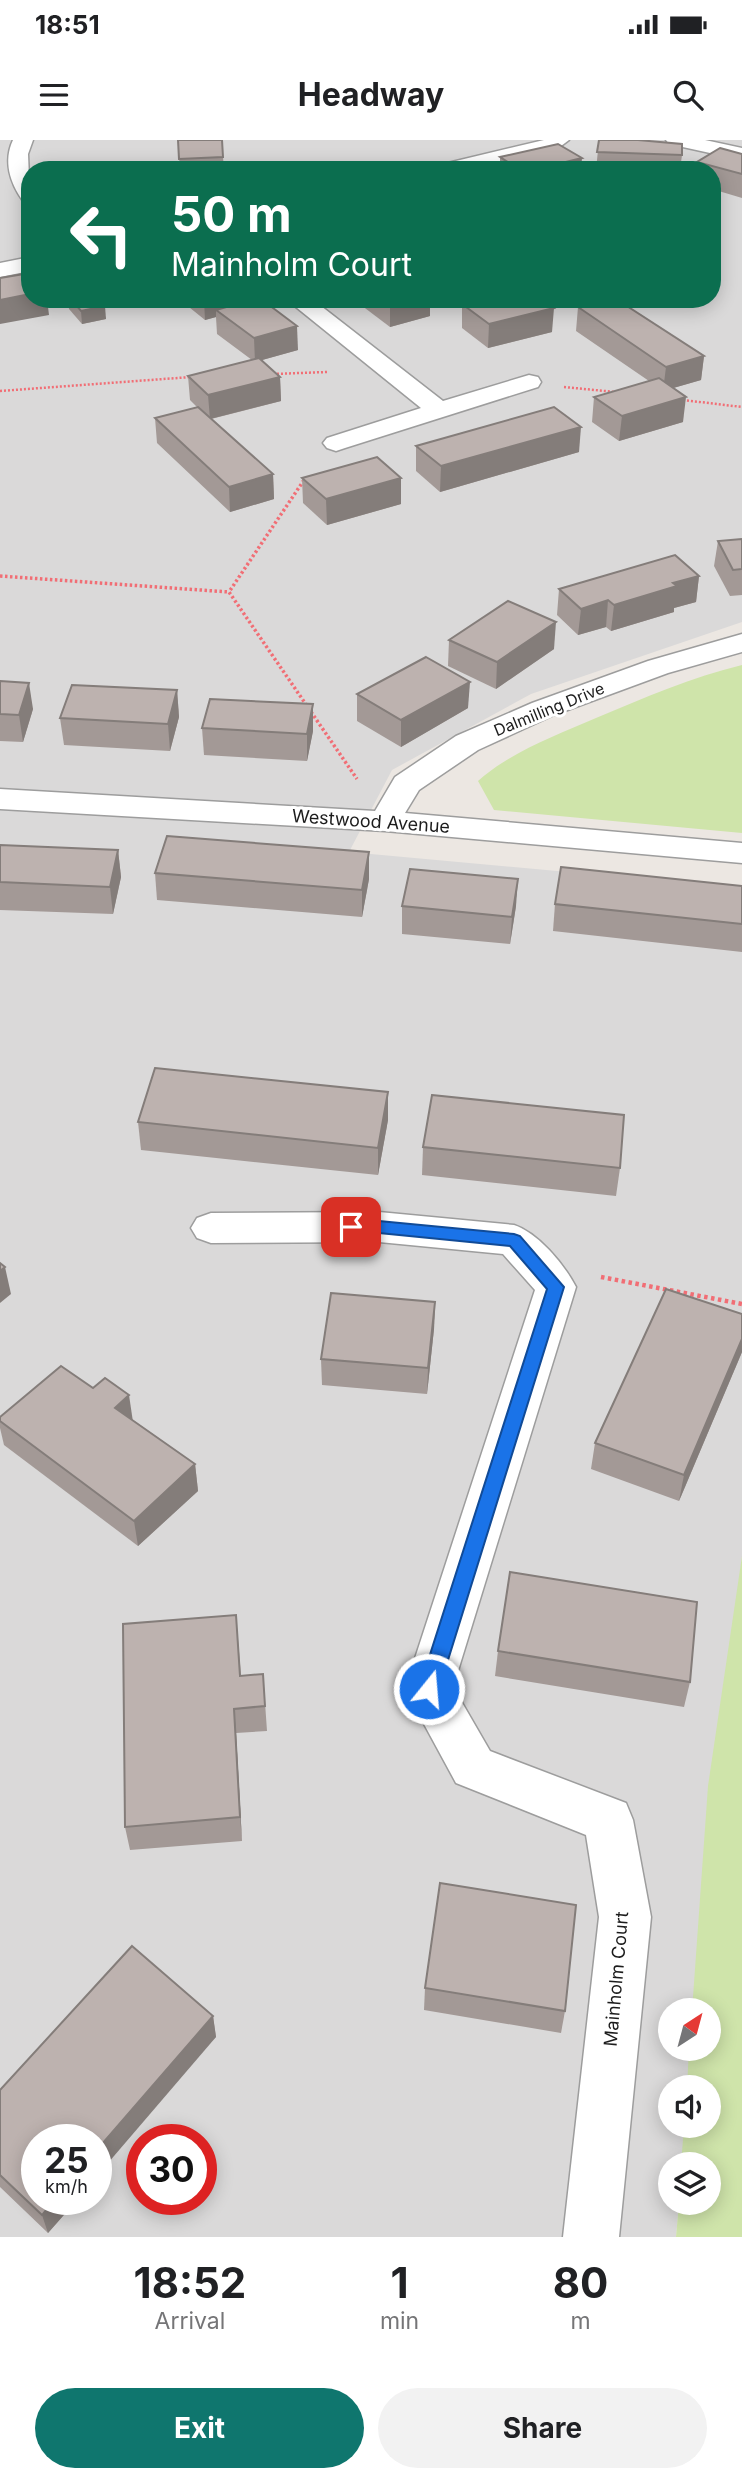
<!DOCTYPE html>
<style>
body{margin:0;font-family:Inter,sans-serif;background:#f2f2f2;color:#202124;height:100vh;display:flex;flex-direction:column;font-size:26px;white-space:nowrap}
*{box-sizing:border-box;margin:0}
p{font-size:23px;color:#757577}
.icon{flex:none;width:38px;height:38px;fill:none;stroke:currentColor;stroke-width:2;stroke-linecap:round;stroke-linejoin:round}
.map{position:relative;height:2097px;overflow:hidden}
.panel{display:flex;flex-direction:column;background:#fff;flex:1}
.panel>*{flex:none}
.hud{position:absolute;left:21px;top:21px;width:700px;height:147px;border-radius:28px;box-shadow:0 4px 18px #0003;background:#0b6e4f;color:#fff;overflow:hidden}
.needle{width:46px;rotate:36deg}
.buttons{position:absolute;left:658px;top:1858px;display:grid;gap:14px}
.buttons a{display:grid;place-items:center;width:63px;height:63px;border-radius:50%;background:#fff;box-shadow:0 4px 18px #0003;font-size:35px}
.speed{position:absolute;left:21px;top:1984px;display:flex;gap:14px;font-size:35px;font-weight:700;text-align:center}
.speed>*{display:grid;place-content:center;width:91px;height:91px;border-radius:50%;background:#fff;box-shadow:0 4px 18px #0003;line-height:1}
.speed small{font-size:18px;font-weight:400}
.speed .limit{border:10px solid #d22;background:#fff;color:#111}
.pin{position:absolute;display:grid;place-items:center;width:60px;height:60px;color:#fff;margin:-30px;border-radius:14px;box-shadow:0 4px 10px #0006}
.me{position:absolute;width:77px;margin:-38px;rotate:17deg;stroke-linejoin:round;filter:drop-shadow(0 0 5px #0008)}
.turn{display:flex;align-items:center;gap:24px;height:147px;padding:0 35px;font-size:32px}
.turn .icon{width:91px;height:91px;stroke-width:2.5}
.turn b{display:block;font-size:49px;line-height:60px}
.eta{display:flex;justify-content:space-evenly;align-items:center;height:119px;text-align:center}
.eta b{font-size:42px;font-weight:700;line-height:49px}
.cta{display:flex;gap:14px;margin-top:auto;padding:14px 35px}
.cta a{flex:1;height:80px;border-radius:42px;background:#0f766e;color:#fff;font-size:28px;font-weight:700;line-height:80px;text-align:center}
.cta a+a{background:#f2f2f2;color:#202124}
.status{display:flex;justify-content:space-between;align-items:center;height:49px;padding:0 35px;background:#fff;direction:ltr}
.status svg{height:19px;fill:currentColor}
header{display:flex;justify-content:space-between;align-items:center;height:91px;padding:0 35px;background:#fff;font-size:32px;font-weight:700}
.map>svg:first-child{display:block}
</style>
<div class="status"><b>18:51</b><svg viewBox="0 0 49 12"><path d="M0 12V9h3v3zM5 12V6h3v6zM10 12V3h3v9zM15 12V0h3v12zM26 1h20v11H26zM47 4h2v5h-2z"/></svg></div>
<header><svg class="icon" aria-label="menu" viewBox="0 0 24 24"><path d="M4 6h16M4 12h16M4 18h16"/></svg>Headway<svg class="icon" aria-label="search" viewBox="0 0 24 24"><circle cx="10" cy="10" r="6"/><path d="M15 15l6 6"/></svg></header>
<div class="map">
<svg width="742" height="2097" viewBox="0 0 742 2097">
<rect width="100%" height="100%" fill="#ece7e2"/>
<path fill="#dad9d9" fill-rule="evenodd" d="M0,0H742V482L531,554L392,630L349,712L742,748V1416L697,1871H670V1909H693L689,1948H670V1986H686L682,2025H670V2063H679L676,2097H0ZM30,30H712V159H30ZM37,2000H96V2060H37ZM142,2000H201V2060H142Z"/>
<g fill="#cfe4aa">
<path d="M742,525V693L494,670L478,641C512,611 555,596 596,578C644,558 692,537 742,525Z"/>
<path d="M742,1416V2097H676L679,2063H709V2025H681L684,1986H709V1948H687L689,1909H709V1871H692L708,1646Z"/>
</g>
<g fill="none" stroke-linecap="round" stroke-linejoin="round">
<g stroke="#9d9d9d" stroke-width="3">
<g id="minor">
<path d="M13,0H33L28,14L30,63L23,61C10,43 3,21 13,0Z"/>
<path d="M544,0H569L557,9L470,30H432L435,26Z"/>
<path d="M666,0H705L742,8V20L669,4Z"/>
<path d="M30,117V131L0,137V123Z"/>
<path d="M286,159H312L443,261L529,235L538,237L541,242L538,247L345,308L336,311L327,308L323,303L327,298L421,268Z"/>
<path d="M742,494V512L668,533L554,575L478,610L419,650L405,673L742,703V723L385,691L0,669V649L375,671L395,637L456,596L532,563L648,521Z"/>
<path d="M379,1072L514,1085C538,1093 564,1124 576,1147L453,1547L490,1611L626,1663L633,1680L651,1777L619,2097H563L599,1777L586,1695L456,1643L405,1549L535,1150L503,1114L379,1102L211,1103L197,1098L191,1088L197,1078L211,1073Z"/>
</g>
</g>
<g stroke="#f16e75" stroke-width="2.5" stroke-dasharray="2 2" stroke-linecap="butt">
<path d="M273,234L327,232"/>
<path d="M564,247L615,252"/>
<path d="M0,251L191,237"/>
<path d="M683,260L742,267"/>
</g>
<g stroke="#f16e75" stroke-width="3.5" stroke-dasharray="2.5 2.5" stroke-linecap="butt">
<path d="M304,340L229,452L357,639"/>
<path d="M0,436L229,452"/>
</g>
<path stroke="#f16e75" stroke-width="4.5" stroke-dasharray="3.5 3.5" stroke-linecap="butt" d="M601,1137L742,1164"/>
<use href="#minor" fill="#fff" fill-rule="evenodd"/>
</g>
<g fill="#a39996">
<path d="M178,0L223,17L224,30H180Z"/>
<path d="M599,0L682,15L680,30H596Z"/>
<path d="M742,14V58L712,49V30H696L697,22Z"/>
<path d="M500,17L581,30H500Z"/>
<path d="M68,159H99L106,179L82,184L69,169Z"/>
<path d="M179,159H245V162L298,210L262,220L280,237L281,261L211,279L273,334L274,359L230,372L157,303L155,278L197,267L190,260L188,236L252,220L217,194L216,177L205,180Z"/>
<path d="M353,159H430V176L390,187Z"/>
<path d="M462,164L552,192L488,208L462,188Z"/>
<path d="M578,167L704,216L701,240L673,248L683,282L619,301L592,282L594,257L649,241L576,191Z"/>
<path d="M416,306L579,312L440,352L416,331Z"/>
<path d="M302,338H401V364L327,385L303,363Z"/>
<path d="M742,399V455L730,456L714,426L718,401Z"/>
<path d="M699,436L696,462L674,468V472L611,491L606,487L578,495L557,475L559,449Z"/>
<path d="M449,500L554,509L496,549L448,526Z"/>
<path d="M0,541L33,569L23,602L0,601Z"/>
<path d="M177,550L179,577L170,611L64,605L60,578Z"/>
<path d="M357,554L468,568L401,607L357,581Z"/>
<path d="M202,588L313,591L307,621L204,615Z"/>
<path d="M0,705L118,710L121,737L113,774L0,770Z"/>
<path d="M369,712V739L362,777L157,760L155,733Z"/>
<path d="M742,746V812L553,791L555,764Z"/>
<path d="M402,766H516L510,804L402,794Z"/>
<path d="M388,952V980L378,1035L141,1010L138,982Z"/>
<path d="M423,1007L620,1028L616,1056L422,1035Z"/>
<path d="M435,1162L434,1189L427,1254L322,1245L321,1219Z"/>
<path d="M742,1174V1212L679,1361L591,1329L595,1303Z"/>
<path d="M0,1277L133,1280L195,1324L198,1351L138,1406L4,1305L0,1288Z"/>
<path d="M236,1475L241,1536L263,1534L267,1591L236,1593L242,1701L130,1710L125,1687Z"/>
<path d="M498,1511L690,1542L684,1567L495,1536Z"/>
<path d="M425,1848L565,1871L561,1893L424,1870Z"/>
<path d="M213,1876L216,1897L37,2060H77L48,2093L0,2047V1950Z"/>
</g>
<g fill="#847d7a">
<path d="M582,18L581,30H533Z"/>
<path d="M30,154V159H47L49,175L0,184V160Z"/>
<path d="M204,159H245L246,170H216V177L205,180Z"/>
<path d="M404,159H430V176L390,187V163Z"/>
<path d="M105,166L106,179L82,184L81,171Z"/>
<path d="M554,168L552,192L488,208L489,184Z"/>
<path d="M297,186L298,210L255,222L254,198Z"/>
<path d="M704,216L701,240L663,251L666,227Z"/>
<path d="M280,237L281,261L210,279L208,255Z"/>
<path d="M686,257L683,282L619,301L622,276Z"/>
<path d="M581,287L579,312L440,352L441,326Z"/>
<path d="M273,334L274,359L230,372L229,347Z"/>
<path d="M401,338V364L327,385L326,359Z"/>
<path d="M699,436L696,462L674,468V472L611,491L614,465L673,443Z"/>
<path d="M608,460L606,487L578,495L581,469Z"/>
<path d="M556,482L554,509L496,549L497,522Z"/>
<path d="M470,542L468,568L401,607V580Z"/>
<path d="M29,543L33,569L23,602L19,575Z"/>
<path d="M177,550L179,577L170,611L168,584Z"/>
<path d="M313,564V591L307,621V594Z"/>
<path d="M118,710L121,737L113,774L110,747Z"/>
<path d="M369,712V739L362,777V750Z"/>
<path d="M518,739L516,766L510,804L512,777Z"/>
<path d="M388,952V980L378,1035V1008Z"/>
<path d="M5,1127L11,1154L0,1163V1131Z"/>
<path d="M435,1162L434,1189L427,1254L428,1228Z"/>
<path d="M742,1199V1212L679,1361L684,1335Z"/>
<path d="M129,1255L133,1282L115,1268Z"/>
<path d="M195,1324L198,1351L138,1406L134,1381Z"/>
<path d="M234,1569L236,1593L242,1701L240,1677Z"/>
<path d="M213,1876L216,1897L96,2037V2011Z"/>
<path d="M54,2060H77L48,2093L42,2075Z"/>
</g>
<g fill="#bdb2af" stroke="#847d7a" stroke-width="2">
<path d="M178,0H222L223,17L179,19Z"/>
<path d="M599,0H638L682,4V15L597,12Z"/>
<path d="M558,4L582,18L533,30H520L500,17Z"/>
<path d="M720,8L742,14V34L697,22Z"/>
<path d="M486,27L490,30H476Z"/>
<path d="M30,133V154L0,160V138Z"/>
<path d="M71,159H99L105,166L81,171Z"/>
<path d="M254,159H261L297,186L254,198L216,170Z"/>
<path d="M385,159H404L390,163Z"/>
<path d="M482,159H542L554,168L489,184L462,164Z"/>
<path d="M607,159H616L704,216L666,227L578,167Z"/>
<path d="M259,218L280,237L208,255L188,236Z"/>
<path d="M659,238L686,257L622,276L594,257Z"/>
<path d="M198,267L273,334L229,347L155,278Z"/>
<path d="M554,267L581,287L441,326L416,306Z"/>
<path d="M377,317L401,338L326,359L302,338Z"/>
<path d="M742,399V429L733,430L718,401Z"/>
<path d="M675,415L699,436L673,443L677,446L614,465L608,460L581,469L559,449Z"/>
<path d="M508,461L556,482L497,522L449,500Z"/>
<path d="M426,517L470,542L401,580L357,554Z"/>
<path d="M0,541L29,543L19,575L0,574Z"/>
<path d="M72,545L177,550L168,584L60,578Z"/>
<path d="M210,559L313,564L307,594L202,588Z"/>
<path d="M167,696L369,712L362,750L155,733Z"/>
<path d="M0,705L118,710L110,747L0,742Z"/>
<path d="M561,727L742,746V784L555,764Z"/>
<path d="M410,729L518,739L512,777L402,766Z"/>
<path d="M155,928L388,952L378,1008L138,982Z"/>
<path d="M432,955L624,975L620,1028L423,1007Z"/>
<path d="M0,1123L5,1127L0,1131Z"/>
<path d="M666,1149L742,1174V1199L684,1335L595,1303Z"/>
<path d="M331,1153L435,1162L428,1228L321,1219Z"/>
<path d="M61,1226L93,1248L105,1238L129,1255L115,1268L195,1324L134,1381L0,1281V1277Z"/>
<path d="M510,1432L697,1462L690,1542L498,1511Z"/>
<path d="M236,1475L240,1536L263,1534L265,1566L234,1569L240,1677L125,1687L123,1484Z"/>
<path d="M440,1743L576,1765L565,1871L425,1848Z"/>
<path d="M132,1806L213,1876L96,2011V2000H37V2060H54L42,2075L0,2035V1950Z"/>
</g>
<path fill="#1a73e8" stroke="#114b97" stroke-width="2" d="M351,1081H379L514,1094L520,1096L564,1147L439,1549L436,1555L429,1558L422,1555L419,1549L547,1149L510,1106L379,1093H351L343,1087Z"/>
<g text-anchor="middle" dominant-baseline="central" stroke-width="6" stroke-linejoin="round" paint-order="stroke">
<g font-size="16" fill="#1c1c1c" stroke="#fff">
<text transform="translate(549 569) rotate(-22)">Dalmilling Drive</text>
</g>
<g font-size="18" fill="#1c1c1c" stroke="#fff">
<text transform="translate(371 681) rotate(4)">Westwood Avenue</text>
<text transform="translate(616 1839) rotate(-85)">Mainholm Court</text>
</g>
</g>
</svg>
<div class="buttons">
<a><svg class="needle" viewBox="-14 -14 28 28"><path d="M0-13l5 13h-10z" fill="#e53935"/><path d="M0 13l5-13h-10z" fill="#757577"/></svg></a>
<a><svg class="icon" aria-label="sound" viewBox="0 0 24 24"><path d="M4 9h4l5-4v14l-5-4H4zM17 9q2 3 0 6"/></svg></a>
<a><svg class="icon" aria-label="layers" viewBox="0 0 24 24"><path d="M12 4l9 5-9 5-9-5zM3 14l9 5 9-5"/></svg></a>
</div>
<div class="speed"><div>25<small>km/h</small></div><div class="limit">30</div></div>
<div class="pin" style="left:351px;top:1087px;background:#d93025"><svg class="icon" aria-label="arrive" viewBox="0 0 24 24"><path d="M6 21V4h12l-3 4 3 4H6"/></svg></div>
<svg class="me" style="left:429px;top:1549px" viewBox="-20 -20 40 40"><circle r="17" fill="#1a73e8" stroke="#fff" stroke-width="3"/><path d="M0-11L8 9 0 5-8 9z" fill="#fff"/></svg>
<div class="hud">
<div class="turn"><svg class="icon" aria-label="left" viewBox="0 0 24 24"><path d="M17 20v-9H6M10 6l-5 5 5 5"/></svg><div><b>50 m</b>Mainholm Court</div></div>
</div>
</div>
<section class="panel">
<div class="eta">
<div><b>18:52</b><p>Arrival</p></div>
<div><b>1</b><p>min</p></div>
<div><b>80</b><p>m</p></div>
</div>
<div class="cta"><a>Exit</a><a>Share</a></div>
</section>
